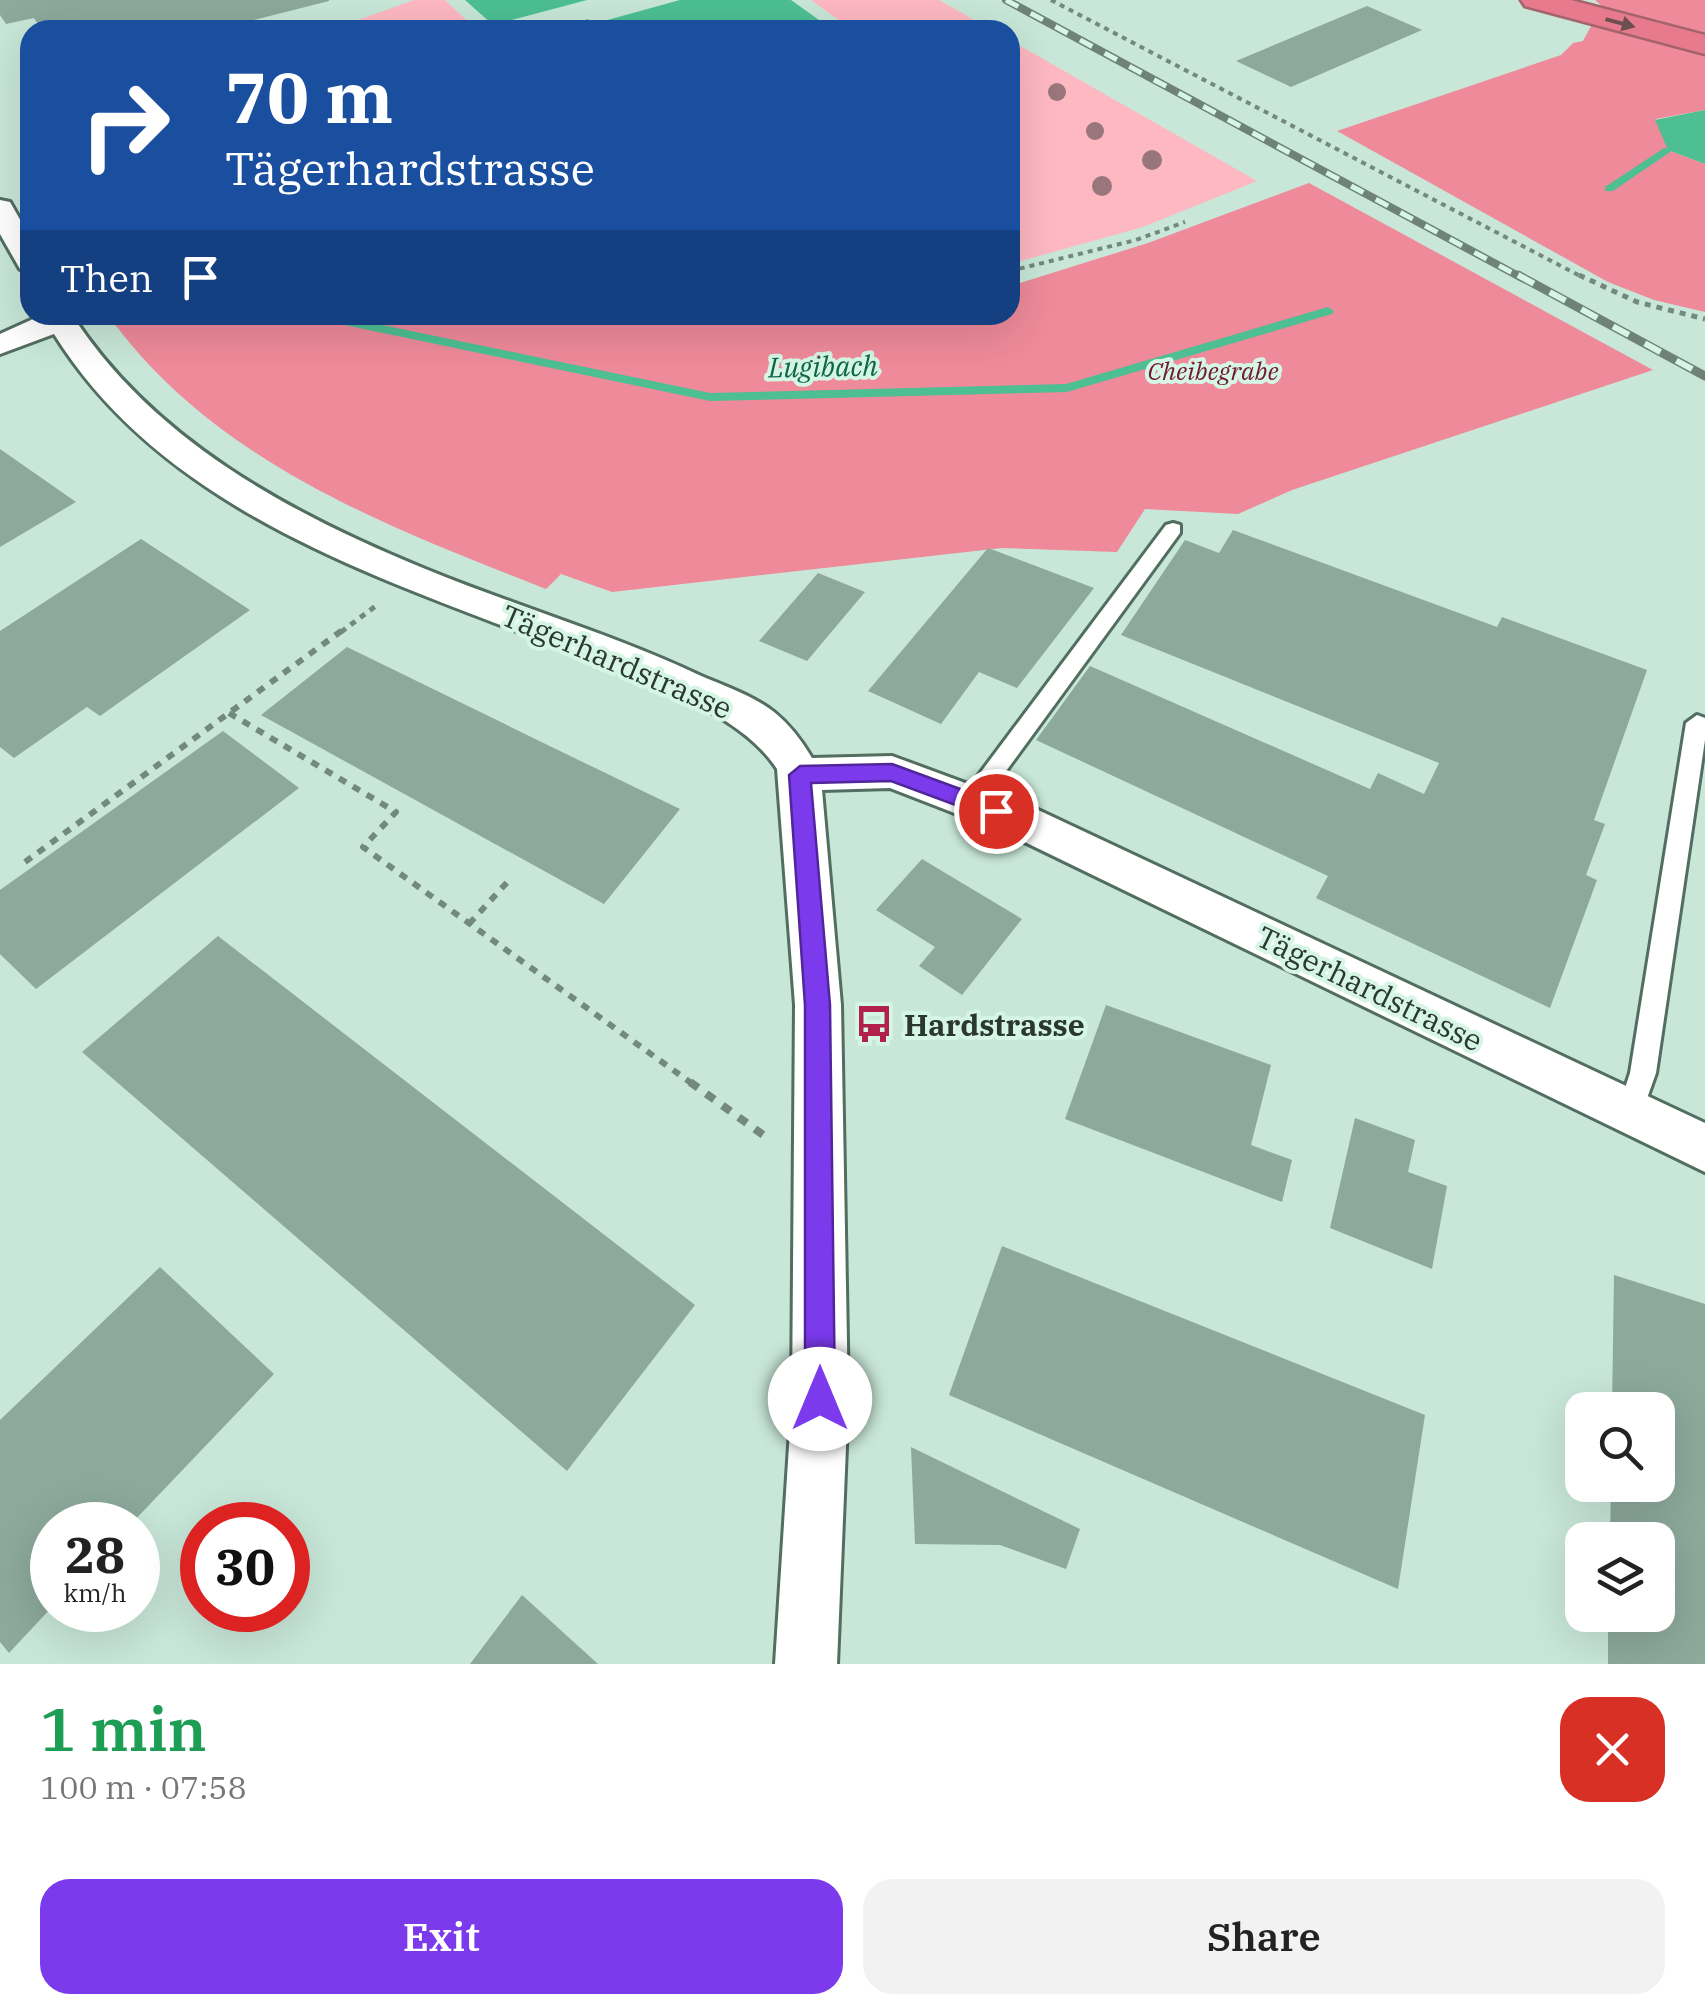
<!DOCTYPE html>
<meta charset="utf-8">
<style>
body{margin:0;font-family:"IBM Plex Serif",serif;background:#f2f2f2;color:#222;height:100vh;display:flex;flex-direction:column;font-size:38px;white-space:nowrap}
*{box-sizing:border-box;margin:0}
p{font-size:32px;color:#767676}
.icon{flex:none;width:55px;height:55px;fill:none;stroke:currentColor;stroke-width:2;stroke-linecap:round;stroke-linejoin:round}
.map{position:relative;height:1664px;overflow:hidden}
.details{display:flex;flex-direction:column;background:#fff;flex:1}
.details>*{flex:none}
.banner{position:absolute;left:20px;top:20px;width:1000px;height:305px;border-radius:30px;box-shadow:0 10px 40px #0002;background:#1a4fa0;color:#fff;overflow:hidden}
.buttons{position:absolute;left:1565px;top:1392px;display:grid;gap:20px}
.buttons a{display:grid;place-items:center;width:110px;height:110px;border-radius:20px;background:#fff;box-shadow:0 10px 40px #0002;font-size:50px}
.speed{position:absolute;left:30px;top:1502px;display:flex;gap:20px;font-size:50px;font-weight:700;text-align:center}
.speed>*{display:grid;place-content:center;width:130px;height:130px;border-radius:50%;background:#fff;box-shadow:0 10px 40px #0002;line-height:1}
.speed small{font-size:25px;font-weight:400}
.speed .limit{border:15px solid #d22;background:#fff;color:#111}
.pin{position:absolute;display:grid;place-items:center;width:85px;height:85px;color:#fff;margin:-42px;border:5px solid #fff;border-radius:50%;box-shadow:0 2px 10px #0007}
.me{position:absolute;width:110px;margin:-55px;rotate:0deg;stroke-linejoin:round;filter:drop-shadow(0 0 8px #0008)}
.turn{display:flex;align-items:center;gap:35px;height:210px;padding:0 40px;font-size:45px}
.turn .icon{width:130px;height:130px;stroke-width:2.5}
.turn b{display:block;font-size:70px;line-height:85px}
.then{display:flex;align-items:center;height:95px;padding:0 40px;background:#0003;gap:20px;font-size:38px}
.round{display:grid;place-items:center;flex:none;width:105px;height:105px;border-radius:30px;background:#f2f2f2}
.headline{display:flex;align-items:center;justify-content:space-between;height:170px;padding:0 40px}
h1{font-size:60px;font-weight:600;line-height:75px;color:#1e9e55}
.primary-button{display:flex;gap:20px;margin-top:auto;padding:20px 40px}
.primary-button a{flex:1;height:115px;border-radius:30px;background:#7c3aed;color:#fff;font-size:40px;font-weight:600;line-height:115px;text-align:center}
.primary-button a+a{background:#f2f2f2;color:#222}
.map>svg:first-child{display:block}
</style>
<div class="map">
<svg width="1705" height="1664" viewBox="0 0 1705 1664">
<rect width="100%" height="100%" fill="#c8e7d8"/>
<g fill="#fdb8c1">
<path d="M414,0H445L477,30H330Z"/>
<path d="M811,0H939L992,30H811L840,21Z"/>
<path d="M1010,40L1257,181L1143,227L1010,264Z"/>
</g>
<g fill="#ee8a9a">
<path d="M1595,0H1705V110L1656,119L1668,150L1705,164V312L1654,300L1608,282L1337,131L1561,55L1573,43L1583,41L1602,6Z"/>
<path d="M1309,183L1653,370L1292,490L1238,514L1145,509L1117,552L1002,548L612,592L561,574L546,589C384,525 214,462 108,315H663L718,321L856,315H1010V286L1148,243Z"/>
</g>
<g fill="#4dbf93">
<path d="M465,0H587L493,25Z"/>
<path d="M680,0H791L819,20L784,30L554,29L588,19L593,24Z"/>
<path d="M1705,110V164L1668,150L1655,120Z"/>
</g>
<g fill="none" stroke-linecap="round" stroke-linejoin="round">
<g fill="#4dbf93" fill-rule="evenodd">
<path d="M1664,148L1673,150L1613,191H1605V187Z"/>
<path d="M1328,307L1334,311L1332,314L1067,392L710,401L316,319L310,315H334L710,393L1066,384Z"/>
</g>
</g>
<g fill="#8ca99b">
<path d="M0,0H329V1L214,30H42L34,18L6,24L0,15Z"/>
<path d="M1367,6L1422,30L1291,87L1236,61Z"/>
<path d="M0,449L76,502L0,547Z"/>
<path d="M1233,530L1497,627L1502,617L1647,670L1594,820L1605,824L1586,875L1597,880L1550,1008L1316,898L1328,876L1036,740L1090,666L1370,789L1378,773L1424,794L1439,763L1121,635L1185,540L1219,553Z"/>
<path d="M141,539L250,610L100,716L87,707L14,758L0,747V631Z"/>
<path d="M988,548L1094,588L1017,688L979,672L941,724L868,691Z"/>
<path d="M818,573L865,592L807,661L759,641Z"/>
<path d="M347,647L562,752L680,809L604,904L261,715Z"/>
<path d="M223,731L299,788L36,989L0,954V890Z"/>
<path d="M922,859L1022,919L962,995L919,966L935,947L876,910Z"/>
<path d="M218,936L695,1305L567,1471L82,1052Z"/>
<path d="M1106,1005L1271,1065L1251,1145L1292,1160L1282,1202L1065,1119Z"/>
<path d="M1355,1118L1415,1140L1408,1172L1447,1186L1432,1269L1330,1228Z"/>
<path d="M1002,1246L1425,1415L1398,1589L949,1395Z"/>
<path d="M160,1267L274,1374L130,1525H52V1607L9,1653L0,1642V1420Z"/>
<path d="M1614,1275L1705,1304V1664H1608V1615H1658V1540H1610L1611,1485H1658V1410H1612Z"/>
<path d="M911,1447L1080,1529L1066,1569L1000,1545L915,1544Z"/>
<path d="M522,1595L598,1664H470Z"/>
</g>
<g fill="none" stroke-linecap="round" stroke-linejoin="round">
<g stroke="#526e61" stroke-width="6">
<g id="service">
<path d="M1173,523L1180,525V533L979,808H963L960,802L963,796L1166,525Z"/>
<path d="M1697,715L1705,718V740L1656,1073L1639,1121L1630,1124L1621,1121L1617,1112L1630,1073L1686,723Z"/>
</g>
</g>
<g stroke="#526e61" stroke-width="6">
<g id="minor">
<path d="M0,200L10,202L30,237V272L20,269L0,234Z"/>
<path d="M42,315H72C153,440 289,513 423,568C515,606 610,633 699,675C724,686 752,695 774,712C790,725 802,741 812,758L892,756L1036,809L1705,1123V1172L1006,833L890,788L822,790L841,1005L848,1399L837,1664H775L792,1399L795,1005L777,769C741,713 649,683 589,659C398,583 170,520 54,334L0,354V334Z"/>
</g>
</g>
<g stroke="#a5636d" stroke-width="5">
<path id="motorway" d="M1521,0H1571L1705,35V54L1525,6Z"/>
</g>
<g stroke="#73887e" stroke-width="4" stroke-dasharray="5 5" stroke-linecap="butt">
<path d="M1051,0L1584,278"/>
<path d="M1010,271L1136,240L1185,222"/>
</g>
<g stroke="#73887e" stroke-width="5" stroke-dasharray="6 6" stroke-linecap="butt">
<path d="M1579,275L1637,302L1705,319"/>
<path d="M341,632L377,605"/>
</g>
<g stroke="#73887e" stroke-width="6" stroke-dasharray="8 8" stroke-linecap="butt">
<path d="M229,713L396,812L363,847L694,1085"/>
<path d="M25,862L344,629"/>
<path d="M469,924L512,877"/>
</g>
<path stroke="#73887e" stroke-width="8" stroke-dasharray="10 10" stroke-linecap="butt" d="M690,1082L766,1137"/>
<use href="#service" fill="#fff" fill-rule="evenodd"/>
<use href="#minor" fill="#fff" fill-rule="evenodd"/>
<use href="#motorway" fill="#e77b8d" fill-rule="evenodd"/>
<g stroke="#6e8278" stroke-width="8">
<path id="rail-far1" d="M1006,0L1522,278"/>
</g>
<g stroke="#6e8278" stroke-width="9">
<path id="rail" d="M1518,275L1705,376"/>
</g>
<use href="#rail-far1" stroke="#d5f5e5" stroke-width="5" stroke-dasharray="14" stroke-linecap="butt"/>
<use href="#rail" stroke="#d5f5e5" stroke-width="6" stroke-dasharray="18" stroke-linecap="butt"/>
</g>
<g fill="#98767c">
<circle cx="1057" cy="92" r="9"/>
<circle cx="1095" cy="131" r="9"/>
<circle cx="1152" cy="160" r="10"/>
<circle cx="1102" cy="186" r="10"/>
</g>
<defs><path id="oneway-solid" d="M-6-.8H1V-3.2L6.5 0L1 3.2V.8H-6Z" transform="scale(2.5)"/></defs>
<use fill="#6d4f51" href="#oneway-solid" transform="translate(1620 23) rotate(15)"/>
<path fill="#7c3aed" stroke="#51269a" stroke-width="2.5" d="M892,764L1004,805L1007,811L996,820L891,781L811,783L830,1005L835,1399L831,1410L820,1414L809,1410L805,1399V1005L789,775L800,766Z"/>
<defs>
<g id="bus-bare" transform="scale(3)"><path d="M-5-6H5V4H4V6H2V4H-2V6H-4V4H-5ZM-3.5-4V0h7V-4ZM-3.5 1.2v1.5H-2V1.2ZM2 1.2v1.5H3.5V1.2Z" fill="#b2204c" stroke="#d5f5e5" stroke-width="2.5" paint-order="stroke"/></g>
</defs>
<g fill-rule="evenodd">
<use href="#bus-bare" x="874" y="1024"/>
</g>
<g text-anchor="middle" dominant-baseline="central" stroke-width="8" stroke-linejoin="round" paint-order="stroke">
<g font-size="25" font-style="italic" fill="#711930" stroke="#d5f5e5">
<text x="1213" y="370">Cheibegrabe</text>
</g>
<g font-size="28" font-style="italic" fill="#0d6649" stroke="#d5f5e5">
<text transform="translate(823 366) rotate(-1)">Lugibach</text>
</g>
<g font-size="30" fill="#2b3731" stroke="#d5f5e5">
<text transform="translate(617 661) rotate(23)">Tägerhardstrasse</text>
<text transform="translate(1370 988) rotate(26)">Tägerhardstrasse</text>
</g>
<g font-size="30" font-weight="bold" fill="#2b3731" stroke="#d5f5e5" text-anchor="start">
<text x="904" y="1024">Hardstrasse</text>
</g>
</g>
</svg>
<div class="buttons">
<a><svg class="icon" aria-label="search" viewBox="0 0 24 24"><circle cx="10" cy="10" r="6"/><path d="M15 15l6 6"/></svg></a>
<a><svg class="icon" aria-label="layers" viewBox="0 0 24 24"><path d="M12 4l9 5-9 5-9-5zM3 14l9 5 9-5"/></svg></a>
</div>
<div class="speed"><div>28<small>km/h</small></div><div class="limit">30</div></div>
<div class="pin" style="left:996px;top:811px;background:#d93025"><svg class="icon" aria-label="arrive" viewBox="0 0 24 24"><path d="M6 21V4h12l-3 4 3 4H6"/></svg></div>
<svg class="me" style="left:820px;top:1399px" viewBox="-20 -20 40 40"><circle r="19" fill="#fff"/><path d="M0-13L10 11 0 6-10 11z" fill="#7c3aed"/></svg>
<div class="banner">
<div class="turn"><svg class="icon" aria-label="right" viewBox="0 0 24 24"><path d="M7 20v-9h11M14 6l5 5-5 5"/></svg><div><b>70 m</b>Tägerhardstrasse</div></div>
<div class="then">Then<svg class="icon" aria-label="arrive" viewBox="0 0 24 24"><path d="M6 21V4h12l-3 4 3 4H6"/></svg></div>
</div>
</div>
<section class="details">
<div class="headline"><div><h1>1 min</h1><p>100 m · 07:58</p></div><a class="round" style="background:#d93025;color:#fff"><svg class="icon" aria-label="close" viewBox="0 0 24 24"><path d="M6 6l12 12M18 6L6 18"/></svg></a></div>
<div class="primary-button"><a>Exit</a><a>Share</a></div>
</section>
